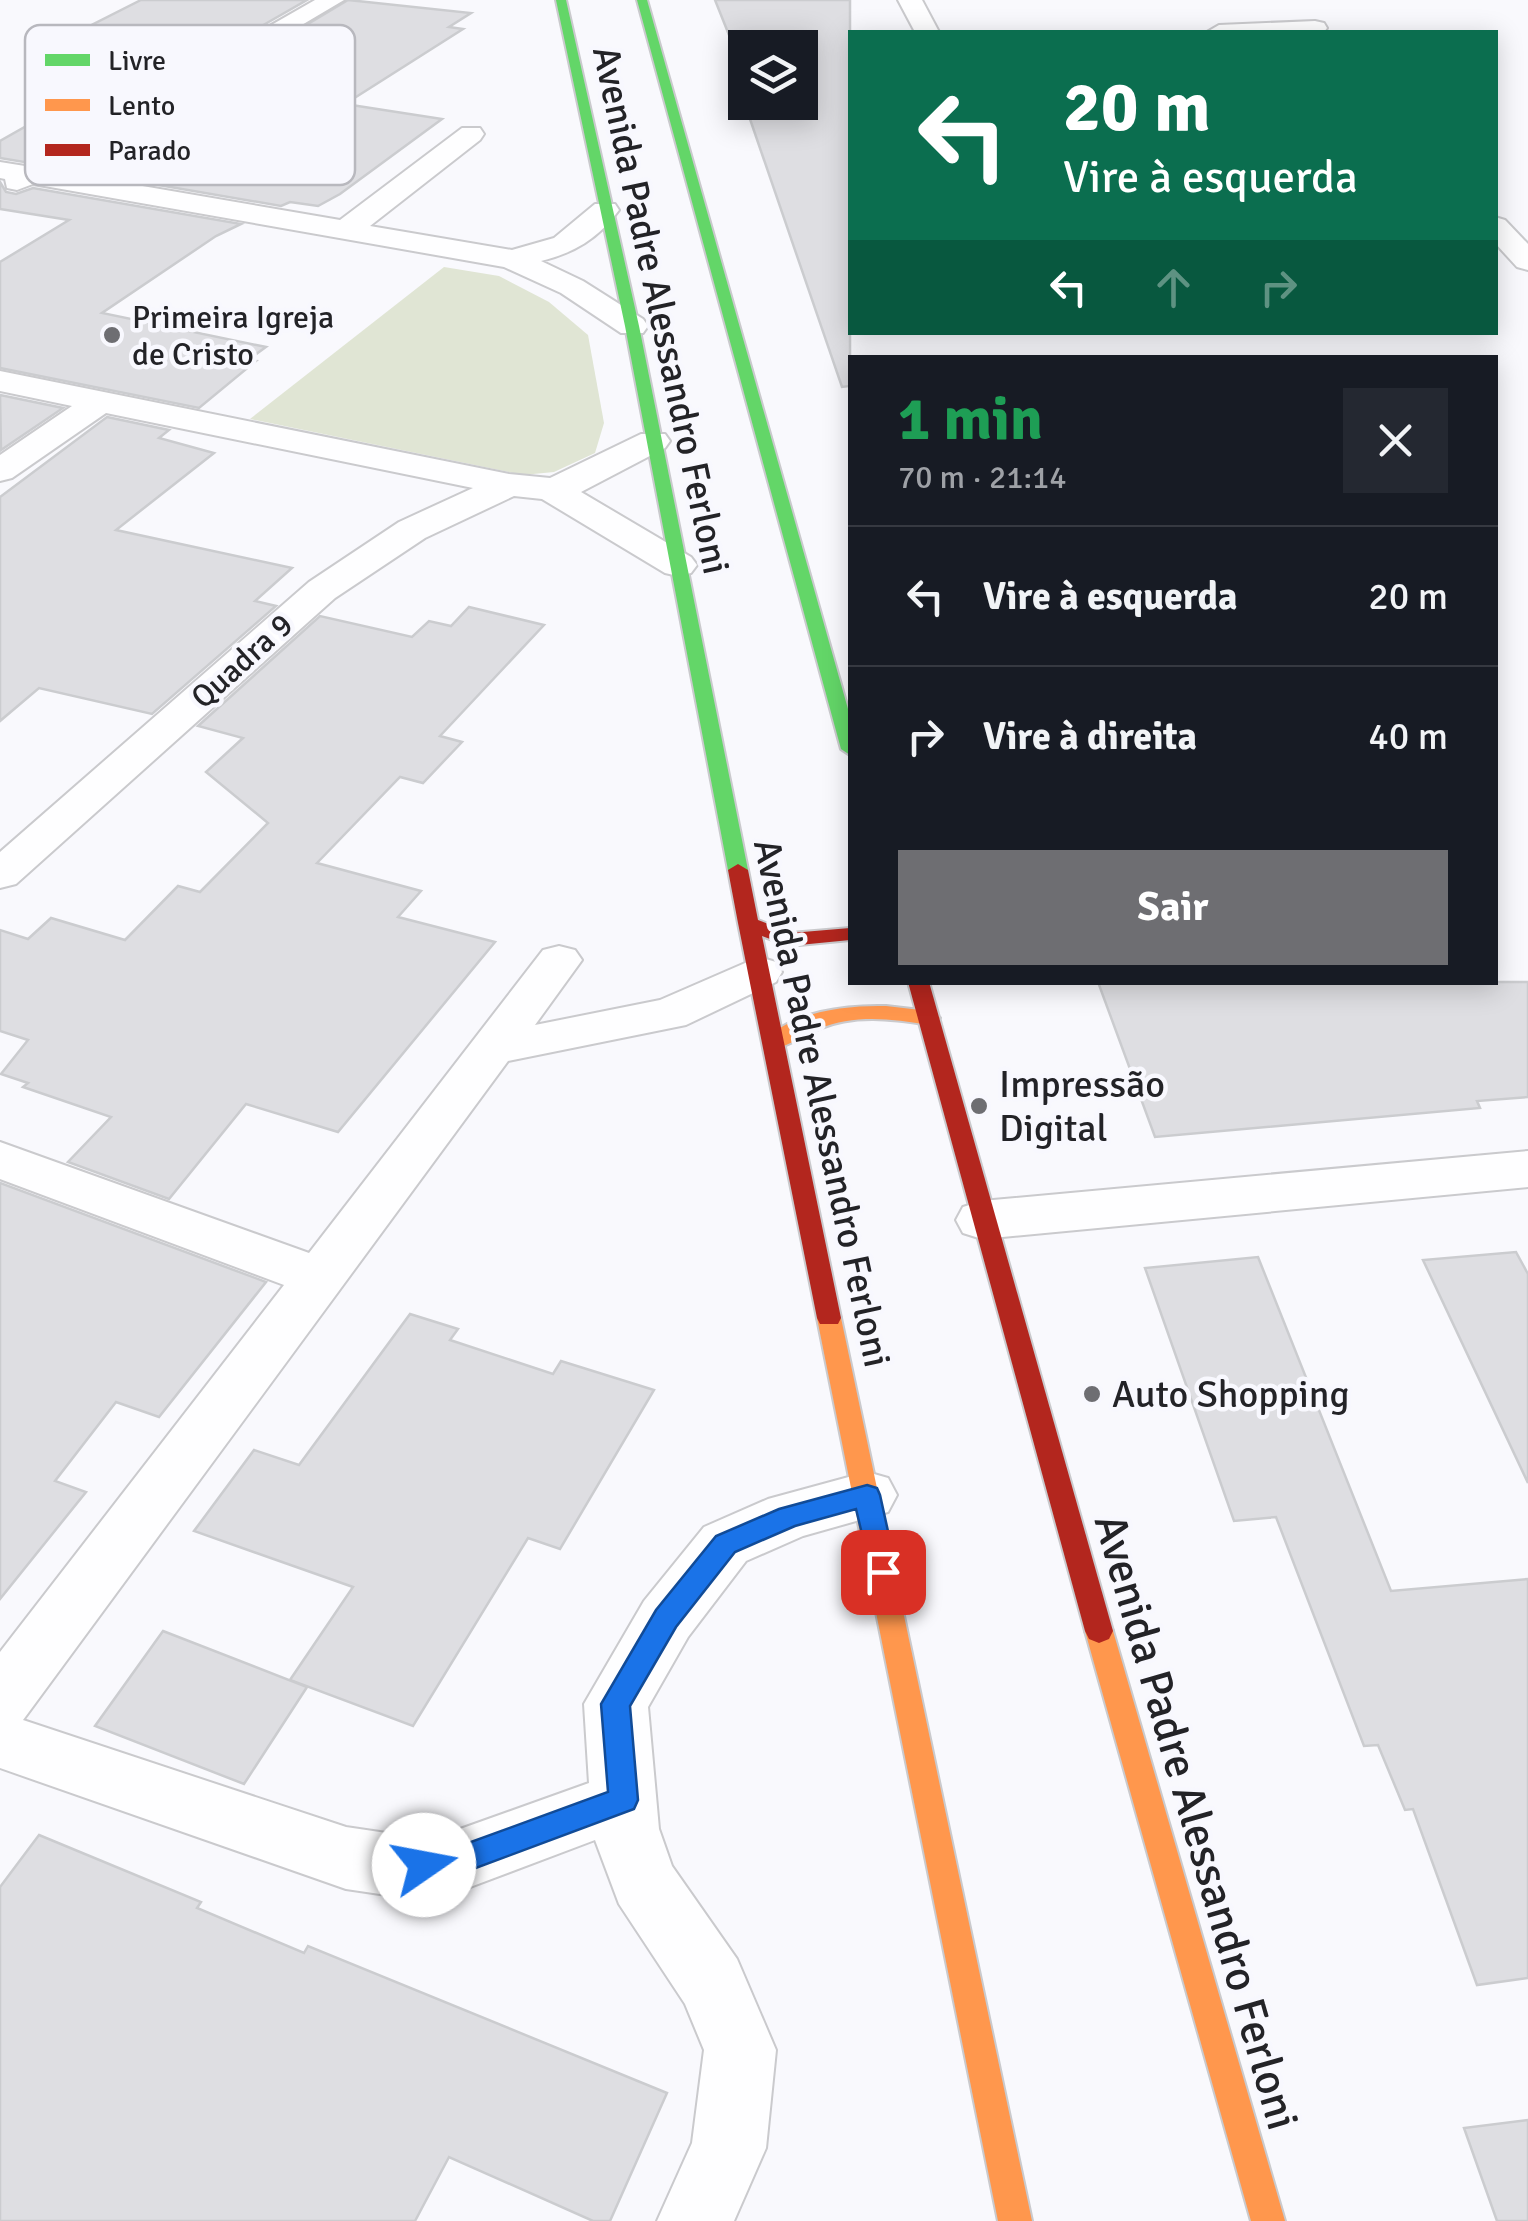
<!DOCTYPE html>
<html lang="pt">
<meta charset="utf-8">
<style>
body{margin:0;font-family:Signika,sans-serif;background:#242831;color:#f1f3f6;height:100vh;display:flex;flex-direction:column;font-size:38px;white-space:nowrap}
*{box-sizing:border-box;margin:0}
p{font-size:32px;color:#9ea1a6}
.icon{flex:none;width:55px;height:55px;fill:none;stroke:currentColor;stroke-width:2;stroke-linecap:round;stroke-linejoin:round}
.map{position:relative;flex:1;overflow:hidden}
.details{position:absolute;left:848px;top:355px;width:650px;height:630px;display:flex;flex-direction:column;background:#171b24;border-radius:0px;box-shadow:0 5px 25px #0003}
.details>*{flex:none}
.hud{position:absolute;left:848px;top:30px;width:650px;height:305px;border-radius:0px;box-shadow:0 5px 25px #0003;background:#0b6e4f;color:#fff;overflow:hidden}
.controls{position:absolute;left:728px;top:30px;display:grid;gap:20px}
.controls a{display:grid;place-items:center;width:90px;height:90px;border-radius:0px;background:#171b24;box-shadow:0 5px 25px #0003;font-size:50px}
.pin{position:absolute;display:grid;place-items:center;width:85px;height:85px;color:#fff;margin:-42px;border-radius:20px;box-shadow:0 5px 15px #0006}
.me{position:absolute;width:110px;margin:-55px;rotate:78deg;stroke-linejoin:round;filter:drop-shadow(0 0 8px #0008)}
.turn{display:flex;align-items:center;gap:35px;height:210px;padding:0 50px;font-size:45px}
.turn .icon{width:130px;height:130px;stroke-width:2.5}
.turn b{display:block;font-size:70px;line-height:85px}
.lanes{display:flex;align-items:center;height:95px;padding:0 50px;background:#0003;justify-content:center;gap:50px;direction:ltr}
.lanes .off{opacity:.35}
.round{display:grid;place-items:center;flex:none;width:105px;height:105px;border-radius:0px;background:#242831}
.overview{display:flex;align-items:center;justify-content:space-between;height:170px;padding:0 50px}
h1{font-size:60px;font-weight:700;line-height:75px;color:#1e9e55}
.cta{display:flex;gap:20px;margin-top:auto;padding:20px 50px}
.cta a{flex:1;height:115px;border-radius:0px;background:#6e6e72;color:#fff;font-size:40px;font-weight:700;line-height:115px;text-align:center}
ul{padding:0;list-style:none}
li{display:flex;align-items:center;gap:30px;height:140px;padding:0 50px;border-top:2px solid #363941}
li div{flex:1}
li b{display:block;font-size:38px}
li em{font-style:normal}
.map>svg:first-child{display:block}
</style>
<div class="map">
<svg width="1528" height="2221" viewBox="0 0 1528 2221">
<rect width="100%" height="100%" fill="#f9f9fd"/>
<path fill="#e0e5d4" d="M444,267L499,276L549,302L588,335L604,423L595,453L554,472L523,475L250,419Z"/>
<g fill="#dedee2" stroke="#cbcccf" stroke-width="2.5">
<path d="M141,0H307L24,162L0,158V141L74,99L37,93L61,80L31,75L87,46L60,41Z"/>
<path d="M348,0L471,13L449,27L463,29L345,104L442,119L340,194L318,206L290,202L281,206L66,169Z"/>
<path d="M715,0H850V386L842,387L750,119L762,118L756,102H800V48H745V75Z"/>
<path d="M0,182L6,192L16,194L33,188L241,224L216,236L102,313L266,347L248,360L256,361L199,408L0,368V262L69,220L0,209Z"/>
<path d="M0,395L63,408L1,450Z"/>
<path d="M107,417L169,430L159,438L214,453L116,530L292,568L255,601L276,606L152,714L39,688L0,721V497Z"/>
<path d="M469,607L544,625L440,736L462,742L423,783L400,777L317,863L421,891L398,917L495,942L338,1132L246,1104L169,1199L68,1162L111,1117L23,1087L28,1083L1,1074L28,1040L0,1031V930L28,939L51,918L125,940L178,886L200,892L268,823L206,772L243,738L198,726L320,616L412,637L429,621L451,626Z"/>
<path d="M1098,982H1528V1097L1477,1101L1480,1108L1155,1137Z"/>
<path d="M0,1183L266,1282L159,1417L116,1402L55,1481L86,1492L0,1599Z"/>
<path d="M1516,1252L1528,1274V1483L1423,1260Z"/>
<path d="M1258,1257L1391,1591L1528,1579V1978L1477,1985L1413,1809L1405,1810L1378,1745L1364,1746L1276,1517L1234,1521L1145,1268Z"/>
<path d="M410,1314L458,1329L450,1340L553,1374L561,1361L654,1390L560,1549L528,1538L413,1726L290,1680L353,1587L194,1531L254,1450L299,1465Z"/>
<path d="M163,1631L307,1687L244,1784L95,1726Z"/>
<path d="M39,1835L201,1902L197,1908L304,1953L308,1946L667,2093L610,2221H593L449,2157L415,2221H0V1887Z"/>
<path d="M1528,2120V2221H1497L1464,2128Z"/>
</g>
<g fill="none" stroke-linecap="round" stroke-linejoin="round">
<g stroke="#cacacd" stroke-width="4">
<g id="street">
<path d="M315,0H344L55,171L340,220L462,128H480L484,134L480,140L370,226L512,250L554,238L595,204H615L619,210C599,238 574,253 541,261L583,281L643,319L648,326L643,333H621L561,293L504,267L33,184L17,190L7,188L5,179L0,178V162L25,166Z"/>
<path d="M898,0H922L939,32H915Z"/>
<path d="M1315,21L1324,23L1327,28L1324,32H1207L1219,25Z"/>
<path d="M1495,217L1505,220L1528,244V270L1517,267L1495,243Z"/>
<path d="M0,371L509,474L550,478L641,434H665L670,441L665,448L581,492L691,557L697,565L691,573L678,576L665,573L542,499L514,496L425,538L335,598L16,884L0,888V852L309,582L399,522L473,488L106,413L12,478L0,481V455L72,406L0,391Z"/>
<path d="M559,946L575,950L582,960L535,1025L660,1000L759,957L776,962L782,972L776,982L686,1025L508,1061L23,1720L346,1827L400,1835L449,1833L589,1783L584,1704L644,1601L704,1527L768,1499L867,1472L888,1478L897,1495L888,1512L803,1536L746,1561L688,1637L648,1707L659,1829L672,1866L737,1959L776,2050L766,2148L734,2221H657L692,2143L704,2050L685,2004L619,1904L595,1840L449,1895L400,1897L346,1889L0,1768V1652L284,1285L0,1179V1142L309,1253L543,950Z"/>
<path d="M1528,1151V1187L982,1239L963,1233L956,1220L963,1207L982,1201Z"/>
</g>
</g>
<g stroke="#cacacd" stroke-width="4">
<g id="fast">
<path d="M556,0H566L639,326L748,870L738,876L728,870L625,326Z"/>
<path d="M637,0H647L850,716V755L841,749Z"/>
</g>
</g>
<g stroke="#cacacd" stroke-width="4">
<g id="slow">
<path d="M886,1006L929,1011L940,1018L929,1025C892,1019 854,1014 819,1029C804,1035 790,1045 775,1049L764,1042C790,1011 848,1005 886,1006Z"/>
<path d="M829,1309L838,1312L841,1318L1032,2221H998L817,1318L820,1312Z"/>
<path d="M1099,1619L1109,1623L1113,1631L1285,2221H1251L1085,1631L1089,1623Z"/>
</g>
</g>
<g stroke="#cacacd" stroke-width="4">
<g id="jam">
<path d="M738,864L748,870L758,920L791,933L850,928V940L789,946L762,936L841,1318L838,1324H820L817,1318L738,923L728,870Z"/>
<path d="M908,982H929L1113,1631L1109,1639L1099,1643L1089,1639L1085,1631Z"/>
</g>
</g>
<use href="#street" fill="#fefeff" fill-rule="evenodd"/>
<use href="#fast" fill="#63d668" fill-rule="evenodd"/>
<use href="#slow" fill="#ff974d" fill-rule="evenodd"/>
<use href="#jam" fill="#b3261e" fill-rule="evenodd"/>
</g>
<path fill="#1a73e8" stroke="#114b97" stroke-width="2.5" d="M867,1485L877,1488L880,1495L897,1572L893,1580L883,1583L873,1580L856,1509L795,1526L735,1552L676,1627L630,1706L638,1800L634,1809L449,1878L424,1879L413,1875L409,1865L413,1855L449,1850L608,1792L601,1704L656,1610L716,1536L779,1509Z"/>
<g fill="#6e6e72" stroke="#f8f8fe" stroke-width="4">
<circle cx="112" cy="335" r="10"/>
<circle cx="979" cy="1106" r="10"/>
<circle cx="1092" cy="1394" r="10"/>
</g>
<g text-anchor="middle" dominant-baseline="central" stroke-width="9" stroke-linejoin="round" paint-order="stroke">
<g font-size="32" fill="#232327" stroke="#f8f8fe" text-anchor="start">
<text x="132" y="317">Primeira Igreja<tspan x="132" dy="37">de Cristo</tspan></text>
</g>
<g font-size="32" fill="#232327" stroke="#f8f8fe">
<text transform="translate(242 661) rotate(-42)">Quadra 9</text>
</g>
<g font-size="38" fill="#232327" stroke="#f8f8fe">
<text transform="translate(661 310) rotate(78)">Avenida Padre Alessandro Ferloni</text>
<text transform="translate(822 1103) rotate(78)">Avenida Padre Alessandro Ferloni</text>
</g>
<g font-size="38" fill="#232327" stroke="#f8f8fe" text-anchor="start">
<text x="999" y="1084">Impressão<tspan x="999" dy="44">Digital</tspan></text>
<text x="1112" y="1394">Auto Shopping</text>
</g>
<g font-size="45" fill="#232327" stroke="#f8f8fe">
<text transform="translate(1196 1822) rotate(74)">Avenida Padre Alessandro Ferloni</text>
</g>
</g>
<rect x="25" y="25" width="330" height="160" rx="15" fill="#f8f8fe" stroke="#b8b8be" stroke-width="2.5"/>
<rect x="45" y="54" width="45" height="12" fill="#63d668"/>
<rect x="45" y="99" width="45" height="12" fill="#ff974d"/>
<rect x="45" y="144" width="45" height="12" fill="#b3261e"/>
<g font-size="28" fill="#232327">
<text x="108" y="70">Livre</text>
<text x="108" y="115">Lento</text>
<text x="108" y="160">Parado</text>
</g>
</svg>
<div class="controls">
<a><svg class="icon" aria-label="layers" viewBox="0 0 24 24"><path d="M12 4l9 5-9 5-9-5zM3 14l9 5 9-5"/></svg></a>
</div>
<div class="pin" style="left:883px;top:1572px;background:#d93025"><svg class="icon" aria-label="arrive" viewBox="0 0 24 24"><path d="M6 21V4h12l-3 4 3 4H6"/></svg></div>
<svg class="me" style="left:424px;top:1865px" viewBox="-20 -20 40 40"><circle r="19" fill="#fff"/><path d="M0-13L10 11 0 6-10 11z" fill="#1a73e8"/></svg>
<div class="hud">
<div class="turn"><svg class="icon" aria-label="left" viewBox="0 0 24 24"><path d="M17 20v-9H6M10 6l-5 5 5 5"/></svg><div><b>20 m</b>Vire à esquerda</div></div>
<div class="lanes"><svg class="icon" aria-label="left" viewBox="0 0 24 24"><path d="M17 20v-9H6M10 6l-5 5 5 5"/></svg><svg class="icon off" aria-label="ahead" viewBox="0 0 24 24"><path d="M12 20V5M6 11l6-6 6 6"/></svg><svg class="icon off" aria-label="right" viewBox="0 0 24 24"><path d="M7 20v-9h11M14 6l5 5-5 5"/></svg></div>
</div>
<section class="details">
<div class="overview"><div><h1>1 min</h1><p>70 m · 21:14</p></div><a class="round"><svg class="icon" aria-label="close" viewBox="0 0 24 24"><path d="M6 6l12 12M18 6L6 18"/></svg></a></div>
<ul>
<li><svg class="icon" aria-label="left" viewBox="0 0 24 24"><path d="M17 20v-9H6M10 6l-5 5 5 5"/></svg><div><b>Vire à esquerda</b></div><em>20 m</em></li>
<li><svg class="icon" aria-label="right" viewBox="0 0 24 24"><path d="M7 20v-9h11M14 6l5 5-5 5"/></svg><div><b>Vire à direita</b></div><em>40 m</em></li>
</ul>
<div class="cta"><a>Sair</a></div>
</section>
</div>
